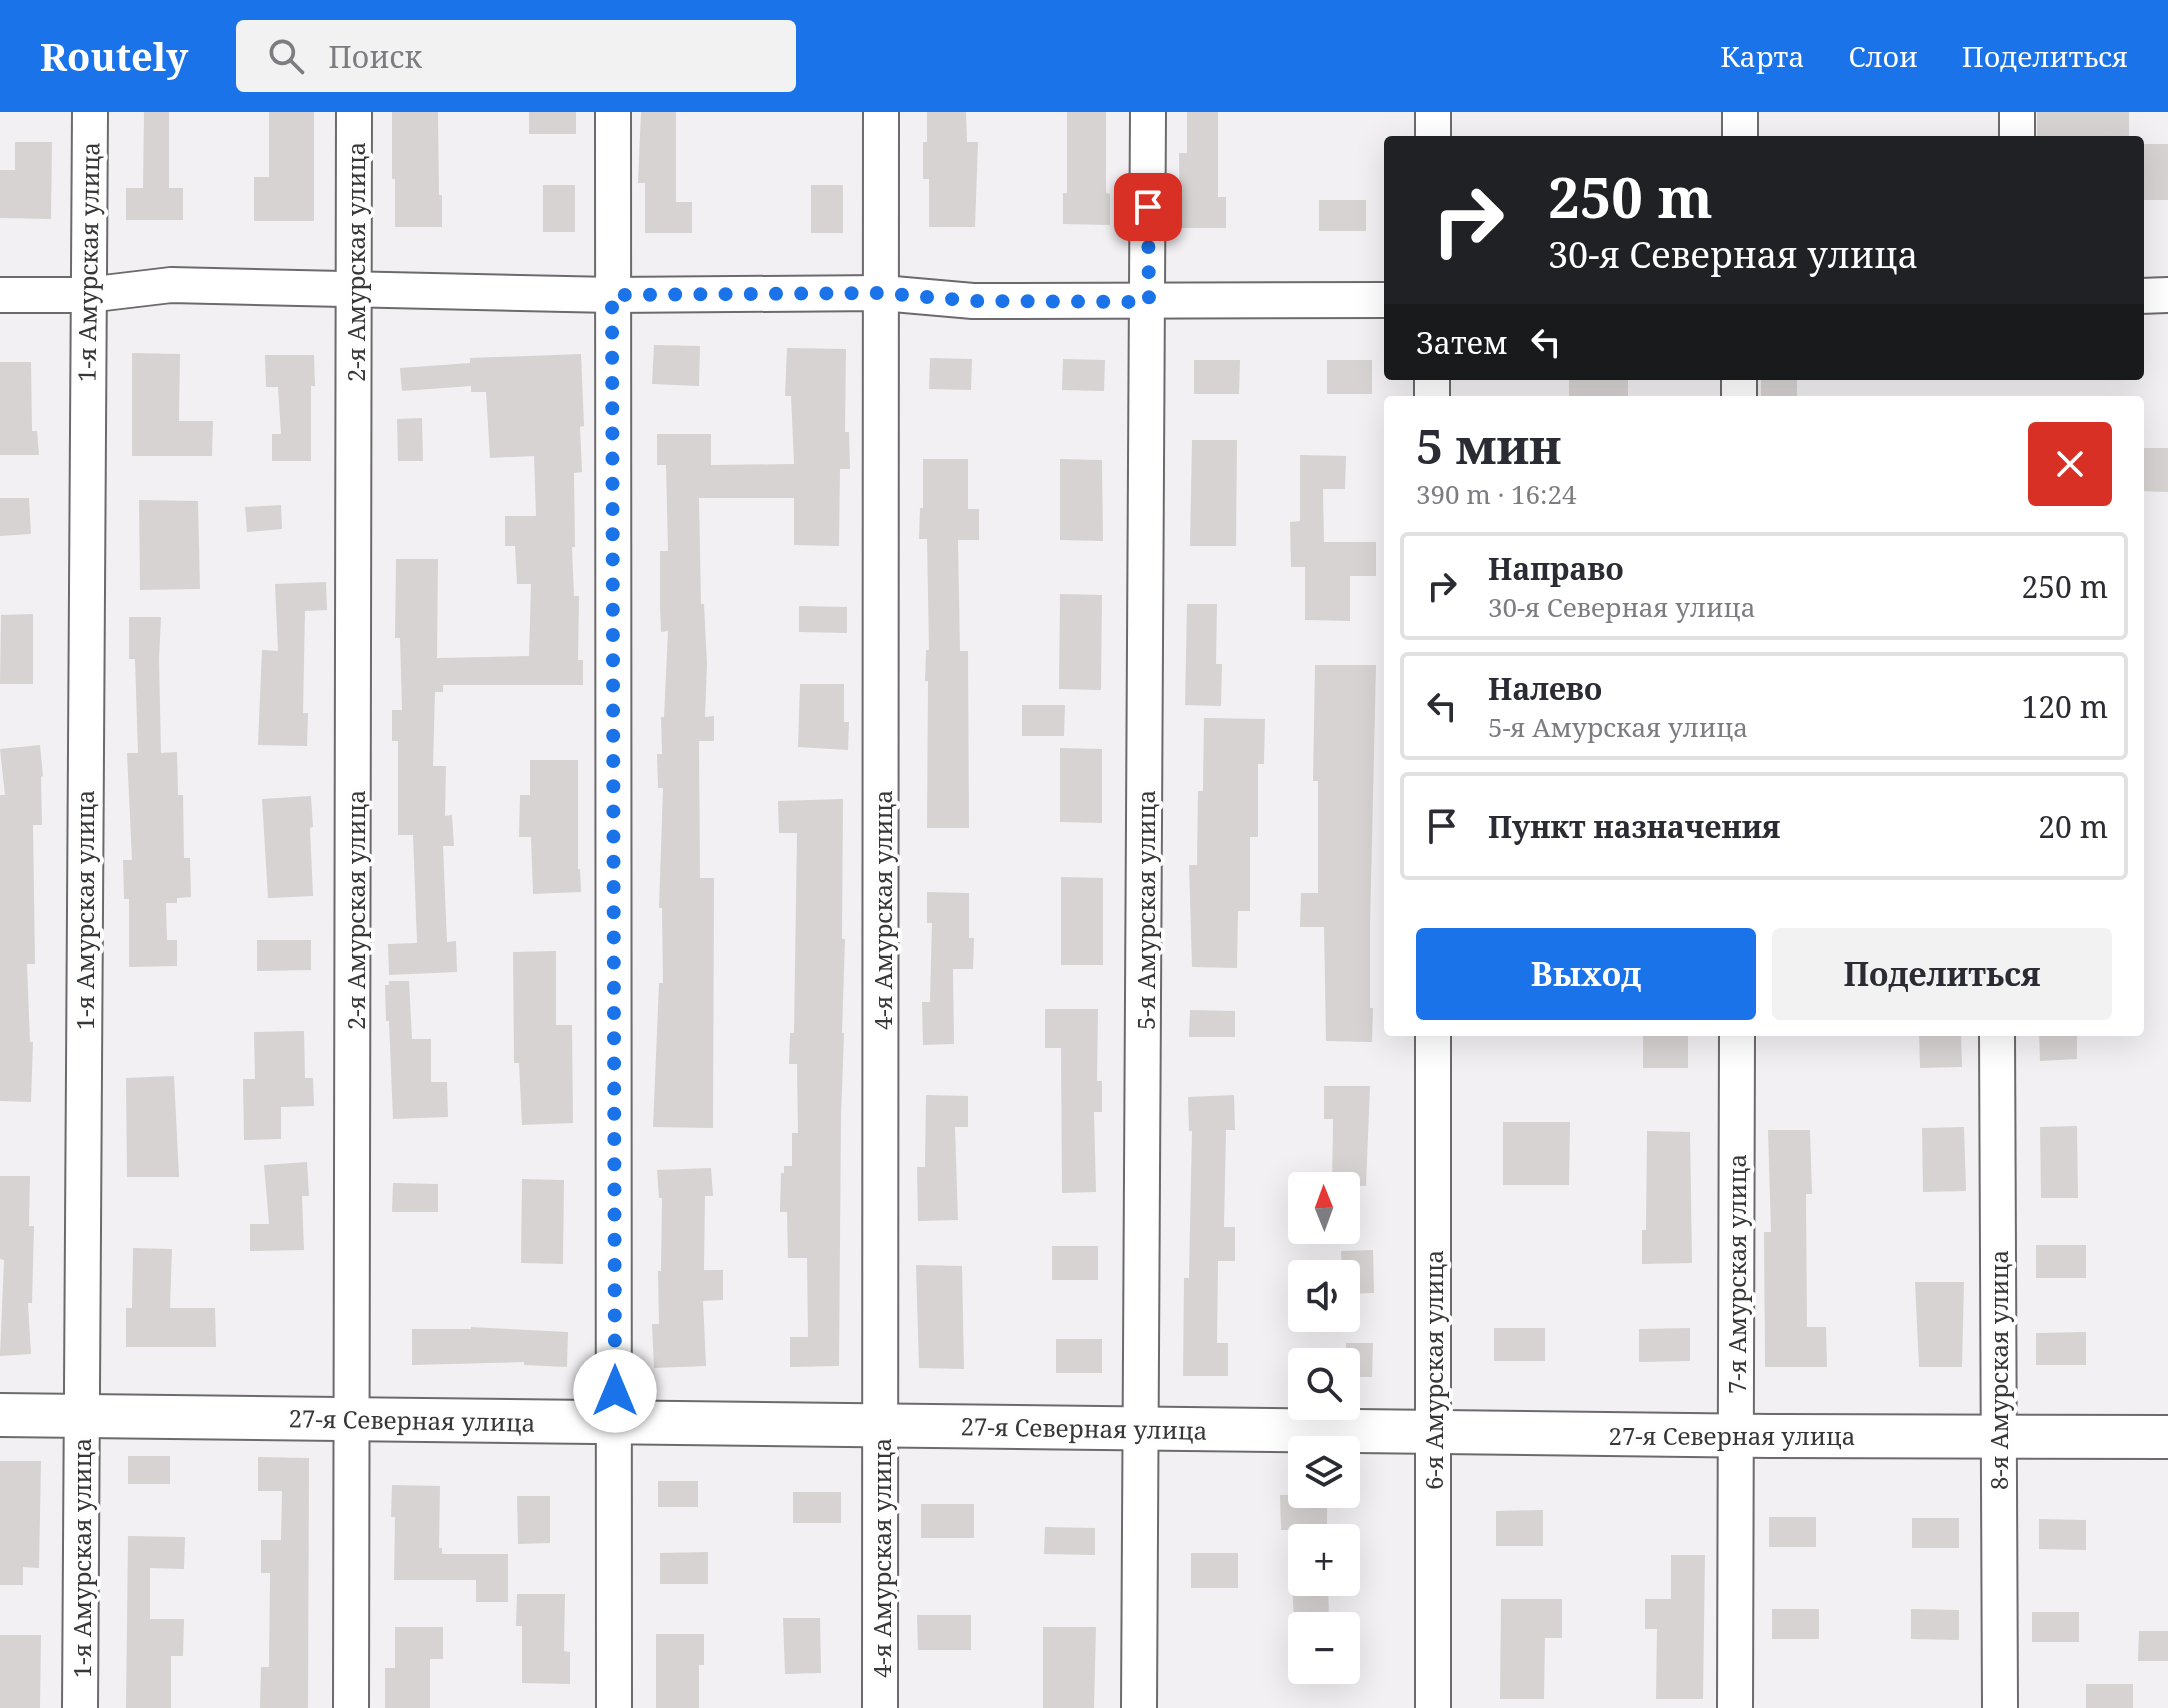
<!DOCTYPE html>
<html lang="ru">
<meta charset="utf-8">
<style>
body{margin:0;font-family:"Noto Serif",serif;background:#f2f2f3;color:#2b2b33;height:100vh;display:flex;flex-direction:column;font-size:30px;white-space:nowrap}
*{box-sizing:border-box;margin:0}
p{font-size:26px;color:#7c7c81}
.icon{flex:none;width:44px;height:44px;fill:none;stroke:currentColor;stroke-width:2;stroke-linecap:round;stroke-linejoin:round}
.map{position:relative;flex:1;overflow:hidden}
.sheet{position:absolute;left:1384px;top:284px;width:760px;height:640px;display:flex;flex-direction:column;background:#fff;border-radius:8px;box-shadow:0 8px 32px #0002}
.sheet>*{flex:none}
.guide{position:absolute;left:1384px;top:24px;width:760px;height:244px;border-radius:8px;box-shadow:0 8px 32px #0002;background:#202124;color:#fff;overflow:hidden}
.needle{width:52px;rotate:359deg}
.buttons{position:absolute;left:1288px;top:1060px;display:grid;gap:16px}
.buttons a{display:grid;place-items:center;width:72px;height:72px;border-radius:8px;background:#fff;box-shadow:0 8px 32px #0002;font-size:40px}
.pin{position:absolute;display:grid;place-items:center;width:68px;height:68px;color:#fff;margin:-34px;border-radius:16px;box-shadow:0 4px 12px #0006}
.me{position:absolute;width:88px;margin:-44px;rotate:0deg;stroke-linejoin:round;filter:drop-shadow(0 0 6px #0008)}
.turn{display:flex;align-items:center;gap:28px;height:168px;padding:0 32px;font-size:36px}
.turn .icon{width:104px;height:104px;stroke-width:2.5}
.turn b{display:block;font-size:56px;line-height:68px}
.then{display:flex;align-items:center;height:76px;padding:0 32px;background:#0003;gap:16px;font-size:30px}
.round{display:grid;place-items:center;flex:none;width:84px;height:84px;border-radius:8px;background:#f2f2f3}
.summary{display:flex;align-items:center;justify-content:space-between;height:136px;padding:0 32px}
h1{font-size:48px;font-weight:700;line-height:60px}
.action{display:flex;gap:16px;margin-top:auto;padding:16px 32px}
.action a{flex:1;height:92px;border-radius:8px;background:#1a73e8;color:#fff;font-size:32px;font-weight:700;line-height:92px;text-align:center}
.action a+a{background:#f2f2f3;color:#2b2b33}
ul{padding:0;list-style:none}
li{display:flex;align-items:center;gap:24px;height:108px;margin:0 16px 12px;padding:0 16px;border:4px solid #e1e1e2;border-radius:8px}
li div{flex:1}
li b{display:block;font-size:30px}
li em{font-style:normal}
header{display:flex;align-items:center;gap:48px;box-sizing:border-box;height:112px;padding:0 40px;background:#1a73e8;color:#fff}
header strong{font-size:38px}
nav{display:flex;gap:44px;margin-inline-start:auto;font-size:28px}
.search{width:560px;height:72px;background:#f2f2f3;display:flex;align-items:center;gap:20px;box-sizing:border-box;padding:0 28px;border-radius:8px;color:#7c7c81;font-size:30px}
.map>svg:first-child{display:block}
</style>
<header>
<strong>Routely</strong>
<div class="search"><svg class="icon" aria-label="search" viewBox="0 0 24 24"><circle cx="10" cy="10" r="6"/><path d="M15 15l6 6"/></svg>Поиск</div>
<nav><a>Карта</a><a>Слои</a><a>Поделиться</a></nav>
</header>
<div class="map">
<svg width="2168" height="1596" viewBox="0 0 2168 1596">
<rect width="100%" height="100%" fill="#f2f0f3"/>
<g fill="#d6d3d2">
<path d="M144,0H169V76H183V108H126V76H143Z"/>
<path d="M269,0H314V109H254V65H269Z"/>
<path d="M392,0H438L439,83H442V115H395V67H392Z"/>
<rect x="529" y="0" width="47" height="22"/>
<path d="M641,0H676V90H692V121H645V71H638Z"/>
<path d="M927,0H966L967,30H978L975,115H929V67H923V30H927Z"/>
<path d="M1067,0H1106V81L1110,82V113L1063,112V81H1067Z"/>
<path d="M1187,0H1218V85H1226V116H1180L1179,41H1187Z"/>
<rect x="2037" y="0" width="92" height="28"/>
<path d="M15,30H52L51,107L0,106V58H15Z"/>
<rect x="2140" y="32" width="28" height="56"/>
<rect x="543" y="73" width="32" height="47"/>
<rect x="811" y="73" width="32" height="48"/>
<rect x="1319" y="88" width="47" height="31"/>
<path d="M654,233L700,234L699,274L652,272Z"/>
<path d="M787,236L846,237L845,320H849L850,357H840L839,434L794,433V386H699L701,492H704L707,553L705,605L714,604V629H699L700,766H714L713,1016L653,1015L659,871H663L662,796H659L663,676H658L657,642H662L661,605H664L668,519L661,520L660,493V439H668L666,353H657V322H711V353L794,352L791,284H785Z"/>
<path d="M132,241L180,242L179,309H213L212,344H132Z"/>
<path d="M581,242L584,314L580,315L582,360L574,361L575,435H572L574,484H579L578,548H583V573H443V580H435L433,654H446L445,704L452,703L454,734H443L447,830L456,829L457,860L389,863L388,832L417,831L413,723H398V629H392V598H402L400,526H395L396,447H438L437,546L529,544L531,472H517L515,434H505V404H536L534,344L490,346L486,280H471V274L402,279L400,256L470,251V246Z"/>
<path d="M265,243H314L315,274H311V349H272V322H281L278,275H266Z"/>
<path d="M930,246L972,247L971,278L929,277Z"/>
<path d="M1063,247L1105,248L1104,279L1062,278Z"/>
<path d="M1194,248H1240L1239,282H1194Z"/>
<rect x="1327" y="248" width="45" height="34"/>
<path d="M0,250H31L32,319H37L39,343H0Z"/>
<rect x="1569" y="264" width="59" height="24"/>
<rect x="1761" y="264" width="36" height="24"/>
<path d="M422,306L423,349H398L397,307Z"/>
<path d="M1192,328H1237L1236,434H1190Z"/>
<path d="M2140,336H2168V380L2140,379Z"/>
<path d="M1300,343L1346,344L1345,377H1323L1324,430H1376V464H1350V509L1305,508V455H1291L1290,410L1300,409Z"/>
<path d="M923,347H968V397H979V428H958L960,539H968L969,716H927L928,569H925L926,538H929L927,427H919L920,396H923Z"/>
<path d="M1060,347L1102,348L1103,429L1060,428Z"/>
<path d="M0,386H29L31,422L0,424Z"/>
<path d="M139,388L198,389L200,477L140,478Z"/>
<path d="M281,393L282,417L247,420L245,395Z"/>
<path d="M326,470L327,498L305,499L303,601H308L307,634L258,633L262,538L278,539L275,472Z"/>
<path d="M1060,482L1102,483L1101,578L1059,577Z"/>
<path d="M1187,492H1217L1216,552H1222L1221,594L1185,593Z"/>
<path d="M799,494L847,495V521L799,520Z"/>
<path d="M33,502V572H0L1,503Z"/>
<path d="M129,505H161L159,547L161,641L177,640L178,683H183L184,746H190L191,785L177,786V791H166L167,828H177V854L129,855V787H124L123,748H132L127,641H138L135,547H129Z"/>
<path d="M1315,553H1376L1370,815V896H1373L1372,930L1326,929L1324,815H1300L1301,781H1318V669H1313Z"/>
<path d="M800,572H844V610H849L848,638L798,635Z"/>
<path d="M1022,593H1065L1064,624H1022Z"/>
<path d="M1204,606L1265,607L1264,652H1258V725H1250V799H1238L1237,856L1192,855L1189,753H1197L1198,679H1203Z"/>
<path d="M40,633L43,664L41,665L42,713H33L35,852H27L30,930H33L31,990L0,989V683H5L0,637Z"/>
<path d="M1060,636L1102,637V711L1060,710Z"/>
<path d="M530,648H578V757H580L581,780L533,782L531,725H519L520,683H530Z"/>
<path d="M311,684L313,715L310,716L313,784L268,786L262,687Z"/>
<path d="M843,687L842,827H845L842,921H844L841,1005L839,1254L790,1255V1225H808L807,1146H788L787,1100H780L781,1061H784V1054H792V1021H798L797,952H789L790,921H794L797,721H779L778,689Z"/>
<path d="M1061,765L1103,766V853H1061Z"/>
<path d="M927,780L969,781V826H974L973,857H953L954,932L923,933L922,890H930L932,811H927Z"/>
<path d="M257,828H311V858L257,859Z"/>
<path d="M556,839V913H572L573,1011L522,1013L519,951H514L513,840Z"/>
<path d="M389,869H409L412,927H431V970H447L448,1005L393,1007L389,909H386L385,873H389Z"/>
<path d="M1045,897H1098L1097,969H1102V1000H1094L1096,1080L1062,1081L1061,936H1045Z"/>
<path d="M1190,898L1235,899V925H1189Z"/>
<path d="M304,919L305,966H313L314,994L281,995V1027L244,1028L243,967H255L254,920Z"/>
<rect x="1643" y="920" width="45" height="36"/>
<path d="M1919,920H1961L1962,955L1920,956Z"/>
<path d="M2039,920H2077V947L2040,949Z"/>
<path d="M174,964L179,1065H127L126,966Z"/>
<path d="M1324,974H1370L1366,1074H1332L1333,1007H1324Z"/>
<path d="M926,983L968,984V1015H955L958,1108L918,1109L917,1055H925Z"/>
<path d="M1234,983L1235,1018H1226L1224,1115H1235V1149H1218L1217,1231H1228V1264H1183L1184,1166H1189L1190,1115L1192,1019H1189L1188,985Z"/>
<path d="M1503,1010H1570L1569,1073H1503Z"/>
<path d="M2077,1014L2078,1086H2041L2040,1015Z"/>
<path d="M1964,1015L1966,1079L1923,1080L1922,1016Z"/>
<path d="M1768,1018H1810L1812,1082H1806L1807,1215H1826L1827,1255H1765L1764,1120H1771Z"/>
<path d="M1647,1019L1690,1020L1692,1151L1642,1152V1118H1646Z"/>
<path d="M307,1050L309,1084H302L304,1138L250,1139V1112H269L264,1053Z"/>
<path d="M711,1056L713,1084H705L704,1158H723V1188L703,1189L706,1254L654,1256L652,1212H659L658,1159H661L662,1086H659L657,1058Z"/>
<path d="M0,1064H30L29,1114H34L32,1191H28L31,1242L0,1244L4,1148L0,1147Z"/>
<path d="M522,1067L564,1068L563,1152L521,1151Z"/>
<path d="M393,1071L438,1072V1100H392Z"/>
<rect x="2036" y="1133" width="50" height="33"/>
<rect x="1052" y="1134" width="46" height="34"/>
<path d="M133,1136L172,1137L170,1196H215L216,1235H126V1196H132Z"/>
<path d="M1373,1138L1374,1181L1346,1182V1162H1342L1341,1139Z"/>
<path d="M916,1153L962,1154L964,1257L919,1256Z"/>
<path d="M1915,1170H1964L1962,1255H1919Z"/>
<path d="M471,1215L568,1220L567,1255L524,1253V1250L412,1253V1217H471Z"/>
<rect x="1494" y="1216" width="51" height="33"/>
<path d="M1690,1216V1249L1639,1250V1217Z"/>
<path d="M2086,1220V1253H2036V1221Z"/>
<rect x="1056" y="1227" width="46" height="34"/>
<path d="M1346,1231H1373L1372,1265H1346Z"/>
<rect x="128" y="1344" width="42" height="28"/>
<path d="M258,1345L309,1346L308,1596H260L261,1555H269L270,1461H261V1428H281L282,1379H258Z"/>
<path d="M0,1349H41L39,1456L23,1455V1473H0Z"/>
<rect x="658" y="1369" width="40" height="26"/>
<path d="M392,1373L440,1374L439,1436H442V1442H508V1490H476V1468H394L395,1405H391Z"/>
<rect x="793" y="1380" width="48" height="31"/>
<path d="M1327,1382V1418H1281L1280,1383Z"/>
<path d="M517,1384H550V1431L518,1432Z"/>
<rect x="921" y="1392" width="53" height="34"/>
<path d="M1543,1398V1434H1496V1399Z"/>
<rect x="1769" y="1405" width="47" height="30"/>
<rect x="1912" y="1406" width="47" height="30"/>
<path d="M2039,1407L2086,1408V1438L2039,1437Z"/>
<path d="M1045,1415L1095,1416V1443L1044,1442Z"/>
<path d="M128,1424L185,1425L184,1457L150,1456V1507H184L183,1544H171V1596H126Z"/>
<path d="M708,1440V1472H660V1441Z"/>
<rect x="1191" y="1441" width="47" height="35"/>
<path d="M1671,1443H1705L1703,1587H1656L1657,1517H1645V1487H1671Z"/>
<path d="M1292,1470H1328L1329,1508L1294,1510Z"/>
<path d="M517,1482H565L564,1539L570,1540V1572L522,1571V1514H516Z"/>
<path d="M1501,1487H1562V1526H1545L1544,1587H1500Z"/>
<rect x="1772" y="1497" width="47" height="30"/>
<path d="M1911,1497L1959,1498V1528L1911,1527Z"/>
<rect x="2032" y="1500" width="47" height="30"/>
<path d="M917,1503H971V1538H918Z"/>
<path d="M783,1506H820L821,1561L785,1562Z"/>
<path d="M395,1515H443V1547H430V1596H385V1556H395Z"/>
<path d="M1043,1515H1096L1094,1596H1043Z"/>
<path d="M2139,1519H2168V1549H2138Z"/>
<path d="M656,1522H704V1553H699V1596H656Z"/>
<path d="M0,1523H41L40,1596H0Z"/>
<rect x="2086" y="1572" width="47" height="24"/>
</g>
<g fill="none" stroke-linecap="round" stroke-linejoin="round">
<g stroke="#6c6a6c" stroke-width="38">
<g id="minor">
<path d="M613,0L614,1596"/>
<path d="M2017,0V28"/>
<path d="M1433,28V0"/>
<path d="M1740,28V0"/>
<path d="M0,183H87L171,173L612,183L882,181L973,189L1388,188"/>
<path d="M2140,184L2168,183"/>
<path d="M1432,264V288"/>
<path d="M1739,288V264"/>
<path d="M1433,920V1596"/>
<path d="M1997,920L2000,1596"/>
<path d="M80,1596L90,0"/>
<path d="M351,1596L354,0"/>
<path d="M880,1596L881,0"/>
<path d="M1139,1596L1148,0"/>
<path d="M1735,1596L1737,920"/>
</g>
</g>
<g stroke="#6c6a6c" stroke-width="46">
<path id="tertiary" d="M0,1303L1770,1324L2168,1325"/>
</g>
<use href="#minor" stroke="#fff" stroke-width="34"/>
<use href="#tertiary" stroke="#fff" stroke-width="42"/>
</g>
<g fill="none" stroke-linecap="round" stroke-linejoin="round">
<path stroke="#1a73e8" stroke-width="14" stroke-dasharray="0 25.2" d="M615,1279L612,183L882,181L973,189L1149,190L1148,95"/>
</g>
<g text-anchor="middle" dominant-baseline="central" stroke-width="8" stroke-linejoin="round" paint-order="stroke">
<g font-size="24" fill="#373738" stroke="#fffeff">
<text transform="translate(88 150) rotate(-89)">1-я Амурская улица</text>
<text transform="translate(355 150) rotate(-90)">2-я Амурская улица</text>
<text transform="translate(84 798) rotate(-90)">1-я Амурская улица</text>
<text transform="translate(355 798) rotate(-90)">2-я Амурская улица</text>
<text transform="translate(882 798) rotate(-90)">4-я Амурская улица</text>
<text transform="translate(1145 798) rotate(-90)">5-я Амурская улица</text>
<text transform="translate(1736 1162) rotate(-90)">7-я Амурская улица</text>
<text transform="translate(1433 1258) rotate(-90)">6-я Амурская улица</text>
<text transform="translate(1998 1258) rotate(-90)">8-я Амурская улица</text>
<text transform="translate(412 1308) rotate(1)">27-я Северная улица</text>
<text transform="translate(1084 1316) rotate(1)">27-я Северная улица</text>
<text x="1732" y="1323">27-я Северная улица</text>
<text transform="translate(81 1446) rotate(-90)">1-я Амурская улица</text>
<text transform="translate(881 1446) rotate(-90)">4-я Амурская улица</text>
</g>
</g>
</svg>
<div class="buttons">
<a><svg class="needle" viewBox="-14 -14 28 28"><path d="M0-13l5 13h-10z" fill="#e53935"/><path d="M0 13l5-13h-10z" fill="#7c7c81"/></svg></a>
<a><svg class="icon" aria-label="sound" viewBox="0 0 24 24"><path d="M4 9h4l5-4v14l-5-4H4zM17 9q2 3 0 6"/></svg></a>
<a><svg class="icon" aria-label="search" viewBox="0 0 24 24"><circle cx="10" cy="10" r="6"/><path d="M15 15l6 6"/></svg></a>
<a><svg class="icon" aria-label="layers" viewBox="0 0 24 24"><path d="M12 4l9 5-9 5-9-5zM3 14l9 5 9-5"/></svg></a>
<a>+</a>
<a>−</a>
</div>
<div class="pin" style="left:1148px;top:95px;background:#d93025"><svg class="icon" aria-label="arrive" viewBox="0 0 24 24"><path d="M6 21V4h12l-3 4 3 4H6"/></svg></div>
<svg class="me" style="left:615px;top:1279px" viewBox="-20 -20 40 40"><circle r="19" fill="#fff"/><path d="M0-13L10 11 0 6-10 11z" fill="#1a73e8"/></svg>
<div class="guide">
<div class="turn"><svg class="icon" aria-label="right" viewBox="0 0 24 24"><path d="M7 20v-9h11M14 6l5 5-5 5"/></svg><div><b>250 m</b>30-я Северная улица</div></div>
<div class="then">Затем<svg class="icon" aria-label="left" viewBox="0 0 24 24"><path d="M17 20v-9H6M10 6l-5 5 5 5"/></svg></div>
</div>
<section class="sheet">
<div class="summary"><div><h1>5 мин</h1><p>390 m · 16:24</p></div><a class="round" style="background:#d93025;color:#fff"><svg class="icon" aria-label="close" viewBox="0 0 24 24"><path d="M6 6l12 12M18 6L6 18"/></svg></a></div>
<ul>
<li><svg class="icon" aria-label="right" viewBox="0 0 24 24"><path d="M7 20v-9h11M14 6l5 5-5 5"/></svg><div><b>Направо</b><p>30-я Северная улица</p></div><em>250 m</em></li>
<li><svg class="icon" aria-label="left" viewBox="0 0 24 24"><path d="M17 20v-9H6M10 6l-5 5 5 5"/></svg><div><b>Налево</b><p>5-я Амурская улица</p></div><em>120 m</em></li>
<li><svg class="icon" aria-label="arrive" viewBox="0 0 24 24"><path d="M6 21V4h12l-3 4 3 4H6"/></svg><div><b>Пункт назначения</b></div><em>20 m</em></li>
</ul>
<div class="action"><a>Выход</a><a>Поделиться</a></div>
</section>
</div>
